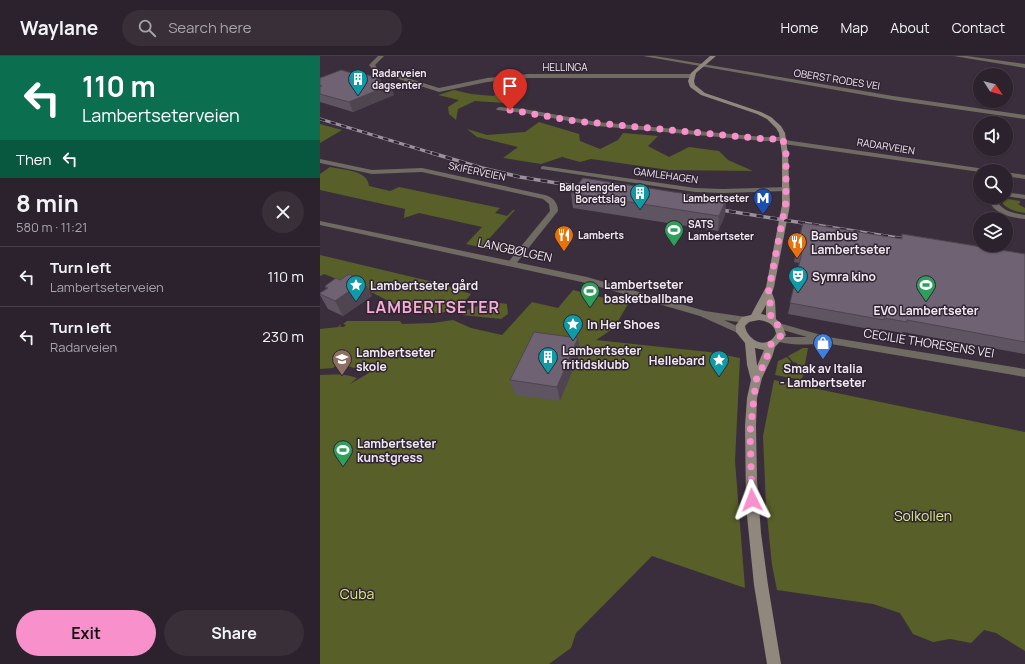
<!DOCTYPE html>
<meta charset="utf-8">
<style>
body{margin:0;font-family:Manrope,sans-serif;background:#382f39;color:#f1f3f6;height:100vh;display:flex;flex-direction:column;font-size:15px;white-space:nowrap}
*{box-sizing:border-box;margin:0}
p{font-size:13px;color:#a6a4aa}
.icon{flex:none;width:22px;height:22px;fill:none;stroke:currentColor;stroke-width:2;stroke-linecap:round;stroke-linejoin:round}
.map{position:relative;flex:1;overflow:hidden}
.panel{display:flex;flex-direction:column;background:#2c222d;width:320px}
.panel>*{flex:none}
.banner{background:#0b6e4f;color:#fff;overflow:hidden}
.needle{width:26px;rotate:126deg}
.buttons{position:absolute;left:653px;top:12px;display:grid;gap:8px}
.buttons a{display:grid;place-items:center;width:40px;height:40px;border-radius:50%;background:#2c222d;box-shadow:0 1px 3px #0004,0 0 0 1px #483f49;font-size:20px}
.pin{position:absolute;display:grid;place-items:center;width:34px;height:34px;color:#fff;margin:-41px -17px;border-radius:50% 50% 50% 0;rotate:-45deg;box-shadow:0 0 4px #0007}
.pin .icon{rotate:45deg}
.me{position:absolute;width:44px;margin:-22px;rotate:357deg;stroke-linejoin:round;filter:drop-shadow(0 0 3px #0008)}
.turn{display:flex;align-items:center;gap:14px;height:84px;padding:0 16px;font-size:18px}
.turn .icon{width:52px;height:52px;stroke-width:2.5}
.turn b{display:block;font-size:28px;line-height:34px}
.then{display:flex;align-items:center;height:38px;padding:0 16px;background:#0003;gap:8px;font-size:15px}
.round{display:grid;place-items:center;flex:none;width:42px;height:42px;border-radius:21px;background:#382f39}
.overview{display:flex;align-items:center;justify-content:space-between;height:68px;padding:0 16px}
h1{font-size:24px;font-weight:700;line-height:30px}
.primary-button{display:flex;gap:8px;margin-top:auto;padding:8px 16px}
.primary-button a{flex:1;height:46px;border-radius:24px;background:#f890cc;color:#111;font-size:16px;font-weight:700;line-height:46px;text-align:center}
.primary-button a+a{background:#382f39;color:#f1f3f6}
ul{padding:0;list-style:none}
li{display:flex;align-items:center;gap:12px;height:60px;padding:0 16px;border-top:1px solid #483f49}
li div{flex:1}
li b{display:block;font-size:15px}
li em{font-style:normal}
header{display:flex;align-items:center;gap:24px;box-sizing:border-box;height:56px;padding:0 20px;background:#2c222d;border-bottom:1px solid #483f49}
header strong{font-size:19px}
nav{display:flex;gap:22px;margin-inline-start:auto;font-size:14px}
.search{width:280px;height:36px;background:#382f39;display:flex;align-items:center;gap:10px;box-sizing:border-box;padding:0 14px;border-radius:22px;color:#a6a4aa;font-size:15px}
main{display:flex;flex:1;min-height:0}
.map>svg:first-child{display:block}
</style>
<header>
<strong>Waylane</strong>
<div class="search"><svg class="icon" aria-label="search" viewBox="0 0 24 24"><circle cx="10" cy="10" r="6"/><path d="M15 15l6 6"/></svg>Search here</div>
<nav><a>Home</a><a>Map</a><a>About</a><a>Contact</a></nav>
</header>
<main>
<section class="panel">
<div class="banner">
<div class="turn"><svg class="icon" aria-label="left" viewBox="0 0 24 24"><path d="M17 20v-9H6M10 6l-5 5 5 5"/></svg><div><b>110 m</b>Lambertseterveien</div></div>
<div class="then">Then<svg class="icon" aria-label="left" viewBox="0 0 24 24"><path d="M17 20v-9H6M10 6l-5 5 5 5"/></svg></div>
</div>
<div class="overview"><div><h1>8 min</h1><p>580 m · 11:21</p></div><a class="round"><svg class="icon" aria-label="close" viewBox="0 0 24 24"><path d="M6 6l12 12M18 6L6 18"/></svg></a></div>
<ul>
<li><svg class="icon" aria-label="left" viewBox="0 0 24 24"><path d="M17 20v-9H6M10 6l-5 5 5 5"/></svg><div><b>Turn left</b><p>Lambertseterveien</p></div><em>110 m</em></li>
<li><svg class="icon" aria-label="left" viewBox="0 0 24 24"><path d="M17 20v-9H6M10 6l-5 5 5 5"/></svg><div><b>Turn left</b><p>Radarveien</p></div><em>230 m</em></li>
</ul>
<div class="primary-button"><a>Exit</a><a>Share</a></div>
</section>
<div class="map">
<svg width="705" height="608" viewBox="0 0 705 608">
<rect width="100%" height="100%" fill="#3a2e3c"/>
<g fill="#585f29">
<path d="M134,34L151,38L173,40L183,35L200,37L185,47L155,45L138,53L136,64L129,58L128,51L139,44L118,39Z"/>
<path d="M219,66L259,78L260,85L280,93L298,84L303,77L338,80L328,90L349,101L369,91L399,95L408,104L433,115L349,114L271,103L260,106L242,101L221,108L183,102L198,91L157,81L147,73L167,79L205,76Z"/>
<path d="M0,68L22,74L0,87Z"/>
<path d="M10,111C23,114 48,114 49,130L70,135L79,131L180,152L175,157L187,160L193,154H195L167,185L184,190L178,195L146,188L162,171L99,157L84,162L85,153L0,134V118Z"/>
<path d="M688,143L700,145V147L698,148L705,152V157C697,156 689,154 683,148V145Z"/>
<path d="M0,199L122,228L151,238C147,242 144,247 140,250C130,259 102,258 90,256L53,237L4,218L0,220Z"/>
<path d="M253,234L308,248L294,272L276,284L389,296L420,302L415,405L425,532L332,500L256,577L251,592L229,608H0V319C15,319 22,317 37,322L30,328L49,317L19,307L13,312L0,313V273L18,271L21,268L20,271H24L26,269L23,268L27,265H80L82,268L113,267L133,264L151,272L182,279L212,246L238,252Z"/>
<path d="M180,247L187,248L188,258L181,263L142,259C148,249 169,249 180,247Z"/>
<path d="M483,292H488L482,324L455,319L458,305L467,301L471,306L469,308L471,311H478L477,307L473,306L468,300Z"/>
<path d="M454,324L705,376V595L676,577L664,574L651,587L630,583L613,586L593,578L580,557L553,548L457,534L452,509L446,450L443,380Z"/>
</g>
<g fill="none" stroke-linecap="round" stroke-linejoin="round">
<g fill="#6f6a62" fill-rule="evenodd">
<path d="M58,0H64L55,9L58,13L119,32L167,22L208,18H371L374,20L371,22H208L167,26L119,36L54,15L49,9Z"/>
<path d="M634,0H647L705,8V12Z"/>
<path d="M179,51L204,53L277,66L445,81H463L465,82V84L665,113L668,115H660V116L464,88L462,87L461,85H445L277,70L204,57L177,54L176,53Z"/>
<path d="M0,103L52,114L102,112L225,139C233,141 238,147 238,155L195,209L192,210L188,207L189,205L230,155L229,148L223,143L102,116L52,118L0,107Z"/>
<path d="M223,110L375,132L403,133L467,131L471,133L467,135L403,137L375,136L221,113V111Z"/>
<path d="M686,116L705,119V123L686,120Z"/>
<path d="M686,136L705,139V143L686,140Z"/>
<path d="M670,141H678L676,144C682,155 693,157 705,159V163C689,161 676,159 668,144Z"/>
</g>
<g fill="#6f6a62" fill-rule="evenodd">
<path d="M323,0H335L573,40L705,59V63L573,44Z"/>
<path d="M0,165L267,221L385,255L426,261L431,264L426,267L404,264L423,273L425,275L423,277L420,278L380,260L266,227L0,169Z"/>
<path d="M459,267L508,281L705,313V321L505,287C496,289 459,290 454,283L456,281H487L456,272L454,270L456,268Z"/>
</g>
<path fill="#90887c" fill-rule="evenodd" d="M390,0H396L376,17L374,25L375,29L385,37L441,56L451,61L461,70L465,77L468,98L470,149L454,231L452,237L455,245L456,263L462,269L466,279L455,291L452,301L442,322L437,342L436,370L437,424L441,477L448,529L461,608H447L434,529L426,450L425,370L427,342L431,324L427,309L425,287L416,276V269L422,261L431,259L446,231L462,149V98L459,77L456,72L447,63L437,58L381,39L370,31L368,25L371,17ZM446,249V259L441,258ZM439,264C448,265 455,269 456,278C454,281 452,284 449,285C439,291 426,280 425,270L429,266ZM435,292L444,294L437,310V309Z"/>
<g stroke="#9b919c" stroke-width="3">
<path id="rail-far1" d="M0,63L115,98"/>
</g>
<g stroke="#9b919c" stroke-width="3.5">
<g id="rail">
<path d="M112,97L162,112L200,121L267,132"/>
<path d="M395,153L591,184"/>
</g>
</g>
<use href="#rail-far1" stroke="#302432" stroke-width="2" stroke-dasharray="5.5" stroke-linecap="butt"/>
<use href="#rail" stroke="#302432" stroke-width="2.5" stroke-dasharray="7" stroke-linecap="butt"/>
</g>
<g fill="#5f5462">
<path d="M32,17L60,23L61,26L70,29L74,39L33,56L0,46V22Z"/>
<path d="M251,137L406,144L405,159L398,175L253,152Z"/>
<path d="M582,178L705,198V298L583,276L582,277L560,273V275L468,258L479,207L474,206L476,195L581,182Z"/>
<path d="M20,224L44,225L52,240L23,260L8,253L0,239V237L6,233L5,230Z"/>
<path d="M260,297L240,345L195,339L190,324Z"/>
</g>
<g fill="#4e4550">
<path d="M60,23L63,32L70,29L74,39L33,56L29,46L56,25Z"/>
<path d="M406,144L405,159L398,175L399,160Z"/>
<path d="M44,225L52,240L23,260L15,245Z"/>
<path d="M258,282L260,297L240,345L237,331Z"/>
</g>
<g fill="#6f6272" stroke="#4e4550">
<path d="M21,14L32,17L36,15L60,23L56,25L70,29L29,46L0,38V30H2L0,29V22Z"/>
<path d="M263,122L406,144L399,160L251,137Z"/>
<path d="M483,167L582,183V178L705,198V286L587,264V266L564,262V264L470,247L482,196L476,195Z"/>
<path d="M29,218L44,225L15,245L0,238V237L8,232L5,230L16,222L20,224Z"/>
<path d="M214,276L258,282L237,331L190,324Z"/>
</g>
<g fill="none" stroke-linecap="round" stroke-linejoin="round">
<path stroke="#f890cc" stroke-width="7" stroke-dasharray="0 12.6" d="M190,54L255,65L445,83H463L466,98V146L448,238L450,245L451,264L459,270L461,279L459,283L451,288L446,304L436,324L430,377L432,444"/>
</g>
<defs>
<g id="building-pin" transform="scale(1)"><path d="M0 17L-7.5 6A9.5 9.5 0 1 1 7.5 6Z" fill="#0f9aa8" stroke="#302432"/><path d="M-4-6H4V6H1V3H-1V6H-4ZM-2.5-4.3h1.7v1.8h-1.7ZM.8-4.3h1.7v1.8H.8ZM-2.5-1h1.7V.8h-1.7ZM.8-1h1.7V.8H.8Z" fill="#fff"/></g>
<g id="metro-pin" transform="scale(1)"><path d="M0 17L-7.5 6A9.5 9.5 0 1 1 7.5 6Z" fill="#1a4fb4" stroke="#302432"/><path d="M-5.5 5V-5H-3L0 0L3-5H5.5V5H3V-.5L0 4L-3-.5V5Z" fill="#fff"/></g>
<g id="stadium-pin" transform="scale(1)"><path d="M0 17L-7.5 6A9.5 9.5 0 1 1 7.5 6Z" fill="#2e9e5b" stroke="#302432"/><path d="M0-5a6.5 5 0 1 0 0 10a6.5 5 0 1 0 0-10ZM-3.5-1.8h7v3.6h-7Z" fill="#fff"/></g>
<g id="restaurant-pin" transform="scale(1)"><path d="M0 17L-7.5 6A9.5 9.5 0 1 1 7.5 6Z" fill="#e8710a" stroke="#302432"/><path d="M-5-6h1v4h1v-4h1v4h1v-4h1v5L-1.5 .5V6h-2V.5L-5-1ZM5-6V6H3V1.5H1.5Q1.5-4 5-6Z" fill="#fff"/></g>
<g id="theatre-pin" transform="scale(1)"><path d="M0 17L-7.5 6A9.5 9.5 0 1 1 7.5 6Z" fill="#0f9aa8" stroke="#302432"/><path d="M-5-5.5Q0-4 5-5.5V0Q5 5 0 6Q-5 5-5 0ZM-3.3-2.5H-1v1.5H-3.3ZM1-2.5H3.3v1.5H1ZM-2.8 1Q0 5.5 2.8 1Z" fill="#fff"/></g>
<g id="sight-pin" transform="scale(1)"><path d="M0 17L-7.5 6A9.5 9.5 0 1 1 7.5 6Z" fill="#0f9aa8" stroke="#302432"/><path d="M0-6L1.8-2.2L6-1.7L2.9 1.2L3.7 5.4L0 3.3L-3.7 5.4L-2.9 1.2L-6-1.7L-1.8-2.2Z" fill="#fff"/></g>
<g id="shop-pin" transform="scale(1)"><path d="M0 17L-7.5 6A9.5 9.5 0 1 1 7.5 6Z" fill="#3f7fe0" stroke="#302432"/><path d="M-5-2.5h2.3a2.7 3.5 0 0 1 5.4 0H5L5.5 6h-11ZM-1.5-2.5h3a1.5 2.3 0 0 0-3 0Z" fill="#fff"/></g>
<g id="school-pin" transform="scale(1)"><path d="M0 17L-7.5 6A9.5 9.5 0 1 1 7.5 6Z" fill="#8d6e63" stroke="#302432"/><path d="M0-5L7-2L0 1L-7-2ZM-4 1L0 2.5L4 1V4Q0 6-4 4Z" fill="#fff"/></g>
</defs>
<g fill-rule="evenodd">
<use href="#building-pin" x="38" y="23"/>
<use href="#building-pin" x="320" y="137"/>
<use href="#metro-pin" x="443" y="142"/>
<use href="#stadium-pin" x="354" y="174"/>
<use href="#restaurant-pin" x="244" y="179"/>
<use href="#restaurant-pin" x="477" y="186"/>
<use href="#theatre-pin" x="478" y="220"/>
<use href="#sight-pin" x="36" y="229"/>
<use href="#stadium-pin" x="606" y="229"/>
<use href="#stadium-pin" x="270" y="235"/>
<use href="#sight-pin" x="253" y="268"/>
<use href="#shop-pin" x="503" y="287"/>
<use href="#building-pin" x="228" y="301"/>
<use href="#school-pin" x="22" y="303"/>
<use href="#sight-pin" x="399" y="304"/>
<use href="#stadium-pin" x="23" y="394"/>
</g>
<g text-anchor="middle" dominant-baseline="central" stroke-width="3" stroke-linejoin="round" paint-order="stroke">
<g font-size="10" fill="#f2eaf3" stroke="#302432">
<text x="245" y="11">HELLINGA</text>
<text transform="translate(517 23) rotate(9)">OBERST RODES VEI</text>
<text transform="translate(566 90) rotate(9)">RADARVEIEN</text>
<text transform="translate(157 115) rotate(12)">SKIFERVEIEN</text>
<text transform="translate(346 119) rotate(8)">GAMLEHAGEN</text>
</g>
<g font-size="10" font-weight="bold" fill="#f2eaf3" stroke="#302432" text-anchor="start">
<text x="52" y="17">Radarveien<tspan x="52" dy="12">dagsenter</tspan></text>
<text x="306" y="131" text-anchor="end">Bølgelengden<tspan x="306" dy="12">Borettslag</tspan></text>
<text x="429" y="142" text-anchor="end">Lambertseter</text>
<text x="368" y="168">SATS<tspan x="368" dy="12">Lambertseter</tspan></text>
<text x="258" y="179">Lamberts</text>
</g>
<g font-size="12" font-weight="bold" fill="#f2eaf3" stroke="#302432" text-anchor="start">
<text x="491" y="179">Bambus<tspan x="491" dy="14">Lambertseter</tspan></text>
<text x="492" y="220">Symra kino</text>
<text x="284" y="228">Lambertseter<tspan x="284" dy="14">basketballbane</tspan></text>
<text x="50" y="229">Lambertseter gård</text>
<text x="606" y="254" text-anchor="middle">EVO Lambertseter</text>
<text x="267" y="268">In Her Shoes</text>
<text x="242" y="294">Lambertseter<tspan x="242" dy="14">fritidsklubb</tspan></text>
<text x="36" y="296">Lambertseter<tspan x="36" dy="14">skole</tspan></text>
<text x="385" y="304" text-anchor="end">Hellebard</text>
<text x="503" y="312" text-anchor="middle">Smak av Italia<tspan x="503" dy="14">- Lambertseter</tspan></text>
<text x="37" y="387">Lambertseter<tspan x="37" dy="14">kunstgress</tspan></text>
</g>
<g font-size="12" fill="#f2eaf3" stroke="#302432">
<text transform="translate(195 194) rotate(12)">LANGBØLGEN</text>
<text transform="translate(609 287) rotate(9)">CECILIE THORESENS VEI</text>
</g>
<g font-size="14" fill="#ddec87" stroke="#302432">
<text x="603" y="459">Solkollen</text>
<text x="37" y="537">Cuba</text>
</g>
<g font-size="16" font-weight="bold" letter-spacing="1" fill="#f7add6" stroke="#302432">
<text x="113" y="251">LAMBERTSETER</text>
</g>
</g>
</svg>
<div class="buttons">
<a><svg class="needle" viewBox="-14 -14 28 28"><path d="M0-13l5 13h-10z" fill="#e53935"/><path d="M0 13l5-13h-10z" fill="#a6a4aa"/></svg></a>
<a><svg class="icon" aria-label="sound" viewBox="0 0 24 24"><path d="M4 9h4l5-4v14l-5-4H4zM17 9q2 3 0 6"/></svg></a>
<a><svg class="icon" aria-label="search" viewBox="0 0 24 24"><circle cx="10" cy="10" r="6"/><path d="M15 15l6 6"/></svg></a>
<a><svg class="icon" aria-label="layers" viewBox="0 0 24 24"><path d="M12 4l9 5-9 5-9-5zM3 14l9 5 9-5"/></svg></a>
</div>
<div class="pin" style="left:190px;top:54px;background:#d93025"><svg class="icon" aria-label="arrive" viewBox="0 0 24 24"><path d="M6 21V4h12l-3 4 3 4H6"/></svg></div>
<svg class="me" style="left:432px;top:444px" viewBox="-20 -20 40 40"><path d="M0-17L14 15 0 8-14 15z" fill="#f890cc" stroke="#fff" stroke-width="4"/></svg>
</div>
</main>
